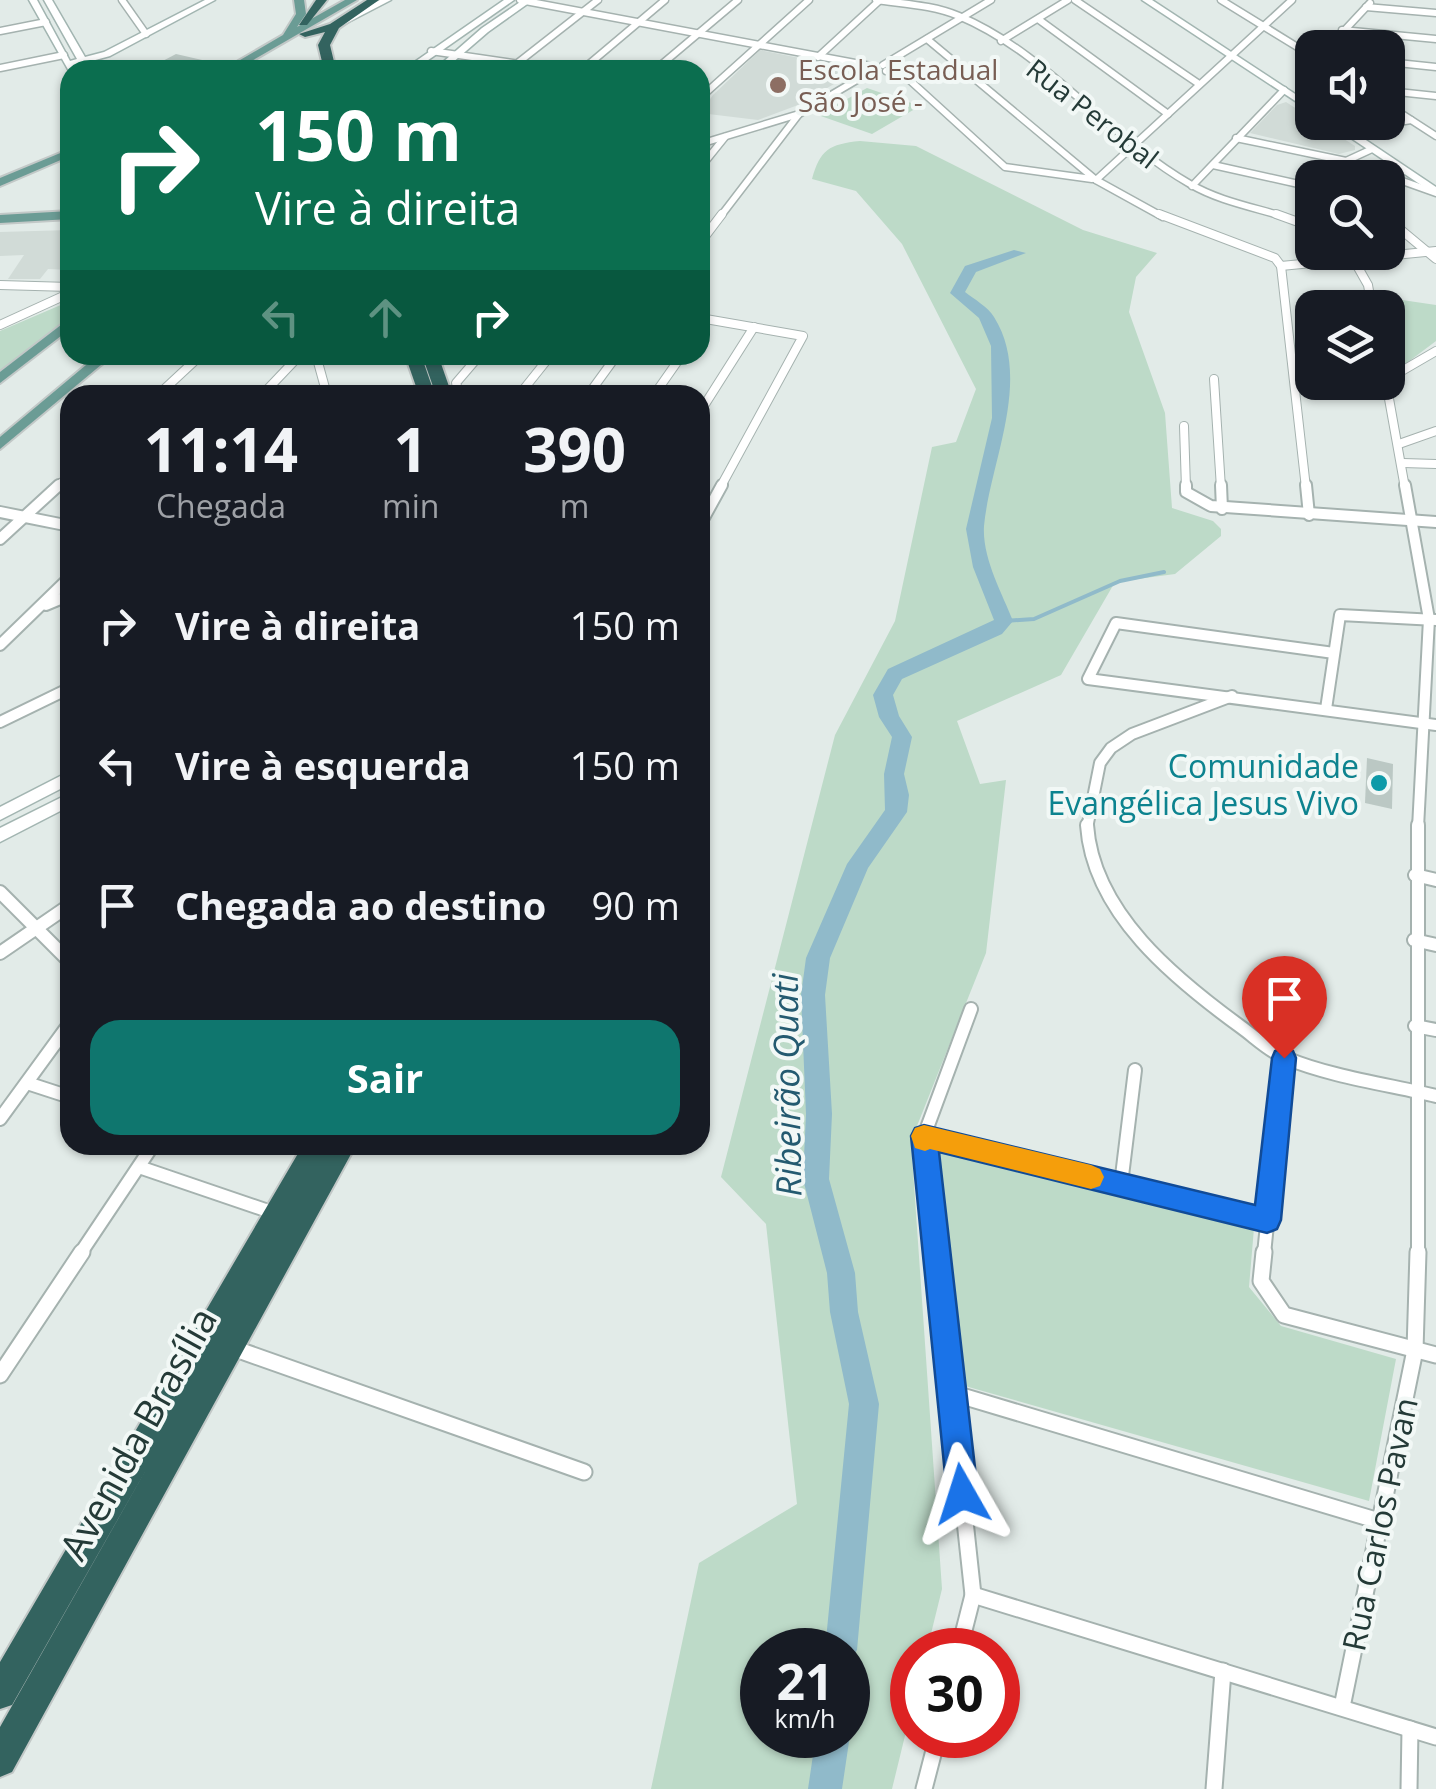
<!DOCTYPE html>
<html lang="pt">
<meta charset="utf-8">
<style>
body{margin:0;font-family:"Open Sans",sans-serif;background:#242831;color:#f1f3f6;height:100vh;display:flex;flex-direction:column;font-size:38px;white-space:nowrap}
*{box-sizing:border-box;margin:0}
p{font-size:32px;color:#9ea1a6}
.icon{flex:none;width:55px;height:55px;fill:none;stroke:currentColor;stroke-width:2;stroke-linecap:round;stroke-linejoin:round}
.map{position:relative;flex:1;overflow:hidden}
.side{position:absolute;left:60px;top:385px;width:650px;height:770px;display:flex;flex-direction:column;background:#171b24;border-radius:30px;box-shadow:0 2px 8px #0004}
.side>*{flex:none}
.guide{position:absolute;left:60px;top:60px;width:650px;height:305px;border-radius:30px;box-shadow:0 2px 8px #0004;background:#0b6e4f;color:#fff;overflow:hidden}
.tools{position:absolute;left:1295px;top:30px;display:grid;gap:20px}
.tools a{display:grid;place-items:center;width:110px;height:110px;border-radius:20px;background:#171b24;box-shadow:0 2px 8px #0004;font-size:50px}
.speed{position:absolute;left:740px;top:1628px;display:flex;gap:20px;font-size:50px;font-weight:700;text-align:center}
.speed>*{display:grid;place-content:center;width:130px;height:130px;border-radius:50%;background:#171b24;box-shadow:0 2px 8px #0004;line-height:1}
.speed small{font-size:25px;font-weight:400}
.speed .limit{border:15px solid #d22;background:#fff;color:#111}
.pin{position:absolute;display:grid;place-items:center;width:85px;height:85px;color:#fff;margin:-102px -42px;border-radius:50% 50% 50% 0;rotate:-45deg;box-shadow:0 0 10px #0007}
.pin .icon{rotate:45deg}
.me{position:absolute;width:110px;margin:-55px;rotate:354deg;stroke-linejoin:round;filter:drop-shadow(0 0 8px #0008)}
.turn{display:flex;align-items:center;gap:35px;height:210px;padding:0 30px;font-size:45px}
.turn .icon{width:130px;height:130px;stroke-width:2.5}
.turn b{display:block;font-size:70px;line-height:85px}
.lanes{display:flex;align-items:center;height:95px;padding:0 30px;background:#0003;justify-content:center;gap:50px;direction:ltr}
.lanes .off{opacity:.35}
.eta{display:flex;justify-content:space-evenly;align-items:center;height:170px;text-align:center}
.eta b{font-size:60px;font-weight:700;line-height:70px}
.primary-button{display:flex;gap:20px;margin-top:auto;padding:20px 30px}
.primary-button a{flex:1;height:115px;border-radius:30px;background:#0f766e;color:#fff;font-size:40px;font-weight:700;line-height:115px;text-align:center}
ul{padding:0;list-style:none}
li{display:flex;align-items:center;gap:30px;height:140px;padding:0 30px}
li div{flex:1}
li b{display:block;font-size:38px}
li em{font-style:normal}
.map>svg:first-child{display:block}
</style>
<div class="map">
<svg width="1436" height="1789" viewBox="0 0 1436 1789">
<rect width="100%" height="100%" fill="#e2ebe8"/>
<g fill="#d1dbd7">
<path d="M760,50L840,66L846,77L798,105L758,120L700,113L713,95Z"/>
<path d="M1286,102L1355,146V150L1339,154L1250,133L1277,105Z"/>
<path d="M70,230V270L48,269L40,279H8L24,255L0,256V232Z"/>
</g>
<g fill="#bddac8" fill-rule="evenodd">
<path d="M867,88L920,106L872,134L818,115Z"/>
<path d="M860,141L916,146L1083,230L1157,253L1136,277L1129,312L1165,413L1172,508L1213,521L1221,529V536L1175,574L1115,582L1061,675L957,721L980,784L1006,780L986,953L911,1141L942,1589L927,1650H912V1707L892,1789H651L699,1563L797,1504L766,1224L721,1177L835,735L895,621L932,447L956,442L976,389L902,244L856,191L812,179C820,150 829,144 860,141ZM848,1650V1735H762V1650Z"/>
<path d="M1375,296L1436,305V341L1400,368L1388,365V308L1377,307Z"/>
<path d="M70,301V316L0,373V331Z"/>
<path d="M937,1150L1254,1228L1249,1287L1281,1326L1396,1359L1369,1501L965,1386Z"/>
</g>
<g fill="none" stroke-linecap="round" stroke-linejoin="round">
<path stroke="#90baca" stroke-width="4" d="M1004,621L1034,619L1120,581L1164,572"/>
<g fill="#90baca" fill-rule="evenodd">
<path d="M1014,250L1026,253L976,272L965,292C974,299 988,307 994,317C1033,379 990,462 984,526C982,558 1002,593 1013,621L1002,634L902,679L893,695L899,716L912,737L904,774L909,795L907,812L868,868L830,958L825,995L832,1114L829,1179L855,1273L858,1312L879,1404L857,1650L848,1663V1650H825L849,1404L830,1312L827,1273L803,1179L806,1114L801,995L806,958L847,864L885,810L884,774L892,737L879,717L873,695L888,669L994,620L973,567L966,529L992,418L991,346L979,318L950,293L965,266Z"/>
<path d="M848,1730L850,1735L842,1789H808L816,1735H848Z"/>
</g>
</g>
<g fill="#bbc8c4">
<path d="M176,54L224,65L219,70H175L155,65Z"/>
<path d="M1367,758L1393,764L1392,809L1365,803Z"/>
</g>
<g fill="none" stroke-linecap="round" stroke-linejoin="round">
<g stroke="#a5b2af" stroke-width="9">
<g id="street-far4">
<path d="M122,0L146,34"/>
<path d="M520,0L871,66"/>
<path d="M876,0C904,4 933,5 959,16C1047,53 1108,137 1190,184C1219,201 1253,207 1285,217"/>
<path d="M1075,0L1199,84"/>
<path d="M1221,0L1312,56"/>
<path d="M1366,7L1436,13"/>
<path d="M1038,19L1168,114"/>
<path d="M1342,30L1436,39"/>
<path d="M0,31L46,22"/>
<path d="M927,39L1096,180L1163,217"/>
<path d="M1001,41L1068,0"/>
<path d="M1328,48L1370,3"/>
<path d="M431,51L561,70"/>
<path d="M818,57L880,0"/>
<path d="M1388,62L1436,67"/>
<path d="M515,65L598,0"/>
<path d="M883,65L991,0"/>
<path d="M0,68L64,55"/>
<path d="M582,70L665,0"/>
<path d="M655,70L738,0"/>
<path d="M886,71L904,75L1005,167L1092,179"/>
<path d="M1388,91L1436,96"/>
<path d="M700,98L809,0"/>
<path d="M1388,105L1436,136"/>
<path d="M1344,131L1411,120"/>
<path d="M1236,138L1346,161L1436,193"/>
<path d="M700,144L799,114L872,71"/>
<path d="M1346,161L1372,149"/>
<path d="M1213,165L1312,187"/>
<path d="M700,168L725,137"/>
<path d="M1096,180L1292,0"/>
<path d="M1192,186L1284,90"/>
<path d="M720,217L799,114"/>
</g>
</g>
<g stroke="#a5b2af" stroke-width="10">
<g id="street-far3">
<path d="M1159,214L1275,258L1281,266L1306,488"/>
<path d="M1276,214L1312,227"/>
<path d="M1388,219L1436,259"/>
<path d="M700,243L722,214"/>
<path d="M1351,255L1368,285L1372,308"/>
<path d="M1281,266L1436,251"/>
<path d="M0,285L70,287"/>
<path d="M700,318L803,336L720,488"/>
<path d="M0,325L70,293"/>
<path d="M316,355L327,395"/>
<path d="M1214,379L1221,488"/>
<path d="M1388,379L1436,351"/>
<path d="M1386,382L1405,488"/>
<path d="M158,395L201,355"/>
<path d="M262,395L300,355"/>
<path d="M460,395L456,383L480,355"/>
<path d="M519,395L551,355"/>
<path d="M588,395L617,355"/>
<path d="M654,395L682,355"/>
<path d="M700,412L754,327"/>
<path d="M1184,426L1186,488"/>
<path d="M1399,444L1436,431"/>
<path d="M1403,463L1436,464"/>
<path d="M56,488L70,475"/>
</g>
</g>
<g stroke="#a5b2af" stroke-width="14">
<g id="street-far2">
<path d="M1186,485V492L1211,506L1436,522"/>
<path d="M1221,485L1222,509"/>
<path d="M1306,485L1309,515"/>
<path d="M1405,485L1429,619L1418,828"/>
<path d="M0,512L70,526"/>
<path d="M700,525L722,485"/>
<path d="M0,539L59,485"/>
<path d="M46,605L70,595"/>
<path d="M0,645L70,577"/>
<path d="M1334,653L1116,623L1088,679L1436,725"/>
<path d="M1326,709L1340,615L1436,620"/>
<path d="M0,722L70,688"/>
<path d="M1087,828L1100,763L1111,748L1132,734L1232,696"/>
</g>
</g>
<g stroke="#a5b2af" stroke-width="16">
<g id="street-far1">
<path d="M1087,825C1093,913 1175,979 1241,1027C1255,1037 1270,1052 1286,1058C1328,1076 1390,1085 1436,1096"/>
<path d="M1418,825V1254"/>
<path d="M1415,875L1436,880"/>
<path d="M0,892L70,962"/>
<path d="M1414,940L1436,945"/>
<path d="M0,953L70,905"/>
<path d="M1415,1026L1436,1030"/>
<path d="M27,1083L70,1097"/>
<path d="M0,1119L70,1023"/>
<path d="M924,1136L1267,1220"/>
<path d="M139,1167L277,1214"/>
<path d="M1121,1184L1135,1070"/>
<path d="M80,1254L153,1145"/>
<path d="M937,1254L924,1136L971,1009"/>
<path d="M1264,1254L1284,1058"/>
</g>
</g>
<g stroke="#a5b2af" stroke-width="19">
<g id="street">
<path d="M936,1252L973,1595L959,1650"/>
<path d="M1264,1252L1261,1281L1284,1315L1436,1355"/>
<path d="M230,1347L584,1472"/>
<path d="M0,1375L82,1252"/>
<path d="M952,1393L1379,1521"/>
<path d="M973,1595L1436,1737"/>
<path d="M1342,1707L1415,1350L1418,1252"/>
<path d="M924,1789L938,1735"/>
<path d="M1214,1789L1223,1671"/>
<path d="M1409,1789L1410,1729"/>
</g>
</g>
<g stroke="#a2b5b1" stroke-width="3">
<g id="secondary">
<path d="M29,0H37L70,61L77,59L44,0H52L85,57L104,52L205,0H215L110,56L88,62L93,70H83L80,64L73,65L76,70H70V73Z"/>
<path d="M380,0H391L337,28L330,26Z"/>
<path d="M504,0H514L414,70H403Z"/>
<path d="M523,0H533L488,32L444,70H434L482,28Z"/>
<path d="M1142,0H1152L1312,105V112Z"/>
<path d="M1327,122H1339L1436,187V195Z"/>
<path d="M70,771V784L0,820V807Z"/>
<path d="M70,793V806L0,842V828Z"/>
</g>
</g>
<g stroke="#c2c8c7" stroke-width="4">
<g id="primary">
<path d="M294,0H304L306,14L297,27L345,0H357L236,70H223L283,35L296,14Z"/>
<path d="M70,149V156L0,186V178Z"/>
<path d="M70,211V219L0,223V215Z"/>
<path d="M70,318V329L0,383V372Z"/>
<path d="M98,355H113L0,449V437Z"/>
</g>
</g>
<g stroke="#c2c8c7" stroke-width="4">
<g id="highway">
<path d="M316,0H327L307,25H299Z"/>
<path d="M367,0H379L339,28L330,45L336,70H324L318,45L325,32L305,37L299,34L330,24Z"/>
<path d="M405,355H421L435,395H419Z"/>
<path d="M422,355H438L452,395H436Z"/>
<path d="M303,1145H356L12,1772L0,1777V1727L151,1461L12,1705L0,1709V1662Z"/>
</g>
</g>
<use href="#street-far4" stroke="#fff" stroke-width="6"/>
<use href="#street-far3" stroke="#fff" stroke-width="8"/>
<use href="#street-far2" stroke="#fff" stroke-width="10"/>
<use href="#street-far1" stroke="#fff" stroke-width="12"/>
<use href="#street" stroke="#fff" stroke-width="15"/>
<use href="#secondary" fill="#fff" fill-rule="evenodd"/>
<use href="#primary" fill="#6b9c95" fill-rule="evenodd"/>
<use href="#highway" fill="#33635f" fill-rule="evenodd"/>
</g>
<path fill="#1a73e8" stroke="#114b97" stroke-width="2.5" d="M1284,1047L1293,1051L1296,1058L1281,1220L1277,1229L1267,1233L939,1152L978,1494L973,1505L962,1509L951,1505L947,1494L911,1136L915,1128L924,1125L1255,1205L1272,1058L1275,1051Z"/>
<path fill="#f59e0b" d="M924,1125L1091,1165L1100,1169L1104,1177L1100,1186L1091,1189L930,1149L925,1151L915,1148L911,1136L915,1128Z"/>
<circle fill="#8d6e63" stroke="#f2f8f6" stroke-width="4" cx="778" cy="85" r="10"/>
<circle fill="#0f9aa8" stroke="#f2f8f6" stroke-width="4" cx="1379" cy="783" r="10"/>
<g text-anchor="middle" dominant-baseline="central" stroke-width="8" stroke-linejoin="round" paint-order="stroke">
<g font-size="28" fill="#785e54" stroke="#f2f8f6" text-anchor="start">
<text x="798" y="69">Escola Estadual<tspan x="798" dy="32">São José -</tspan></text>
</g>
<g font-size="28" fill="#243a37" stroke="#f2f8f6">
<text transform="translate(1093 113) rotate(38)">Rua Perobal</text>
</g>
<g font-size="32" fill="#0d838f" stroke="#f2f8f6" text-anchor="end">
<text x="1359" y="765">Comunidade<tspan x="1359" dy="37">Evangélica Jesus Vivo</tspan></text>
</g>
<g font-size="32" fill="#243a37" stroke="#f2f8f6">
<text transform="translate(1379 1524) rotate(-78)">Rua Carlos Pavan</text>
</g>
<g font-size="35" font-style="italic" fill="#245a70" stroke="#f2f8f6">
<text transform="translate(786 1085) rotate(-91)">Ribeirão Quati</text>
</g>
<g font-size="38" fill="#243a37" stroke="#f2f8f6">
<text transform="translate(137 1433) rotate(-61)">Avenida Brasília</text>
</g>
</g>
</svg>
<div class="tools">
<a><svg class="icon" aria-label="sound" viewBox="0 0 24 24"><path d="M4 9h4l5-4v14l-5-4H4zM17 9q2 3 0 6"/></svg></a>
<a><svg class="icon" aria-label="search" viewBox="0 0 24 24"><circle cx="10" cy="10" r="6"/><path d="M15 15l6 6"/></svg></a>
<a><svg class="icon" aria-label="layers" viewBox="0 0 24 24"><path d="M12 4l9 5-9 5-9-5zM3 14l9 5 9-5"/></svg></a>
</div>
<div class="speed"><div>21<small>km/h</small></div><div class="limit">30</div></div>
<div class="pin" style="left:1284px;top:1058px;background:#d93025"><svg class="icon" aria-label="arrive" viewBox="0 0 24 24"><path d="M6 21V4h12l-3 4 3 4H6"/></svg></div>
<svg class="me" style="left:962px;top:1494px" viewBox="-20 -20 40 40"><path d="M0-17L14 15 0 8-14 15z" fill="#1a73e8" stroke="#fff" stroke-width="4"/></svg>
<div class="guide">
<div class="turn"><svg class="icon" aria-label="right" viewBox="0 0 24 24"><path d="M7 20v-9h11M14 6l5 5-5 5"/></svg><div><b>150 m</b>Vire à direita</div></div>
<div class="lanes"><svg class="icon off" aria-label="left" viewBox="0 0 24 24"><path d="M17 20v-9H6M10 6l-5 5 5 5"/></svg><svg class="icon off" aria-label="ahead" viewBox="0 0 24 24"><path d="M12 20V5M6 11l6-6 6 6"/></svg><svg class="icon" aria-label="right" viewBox="0 0 24 24"><path d="M7 20v-9h11M14 6l5 5-5 5"/></svg></div>
</div>
<section class="side">
<div class="eta">
<div><b>11:14</b><p>Chegada</p></div>
<div><b>1</b><p>min</p></div>
<div><b>390</b><p>m</p></div>
</div>
<ul>
<li><svg class="icon" aria-label="right" viewBox="0 0 24 24"><path d="M7 20v-9h11M14 6l5 5-5 5"/></svg><div><b>Vire à direita</b></div><em>150 m</em></li>
<li><svg class="icon" aria-label="left" viewBox="0 0 24 24"><path d="M17 20v-9H6M10 6l-5 5 5 5"/></svg><div><b>Vire à esquerda</b></div><em>150 m</em></li>
<li><svg class="icon" aria-label="arrive" viewBox="0 0 24 24"><path d="M6 21V4h12l-3 4 3 4H6"/></svg><div><b>Chegada ao destino</b></div><em>90 m</em></li>
</ul>
<div class="primary-button"><a>Sair</a></div>
</section>
</div>
